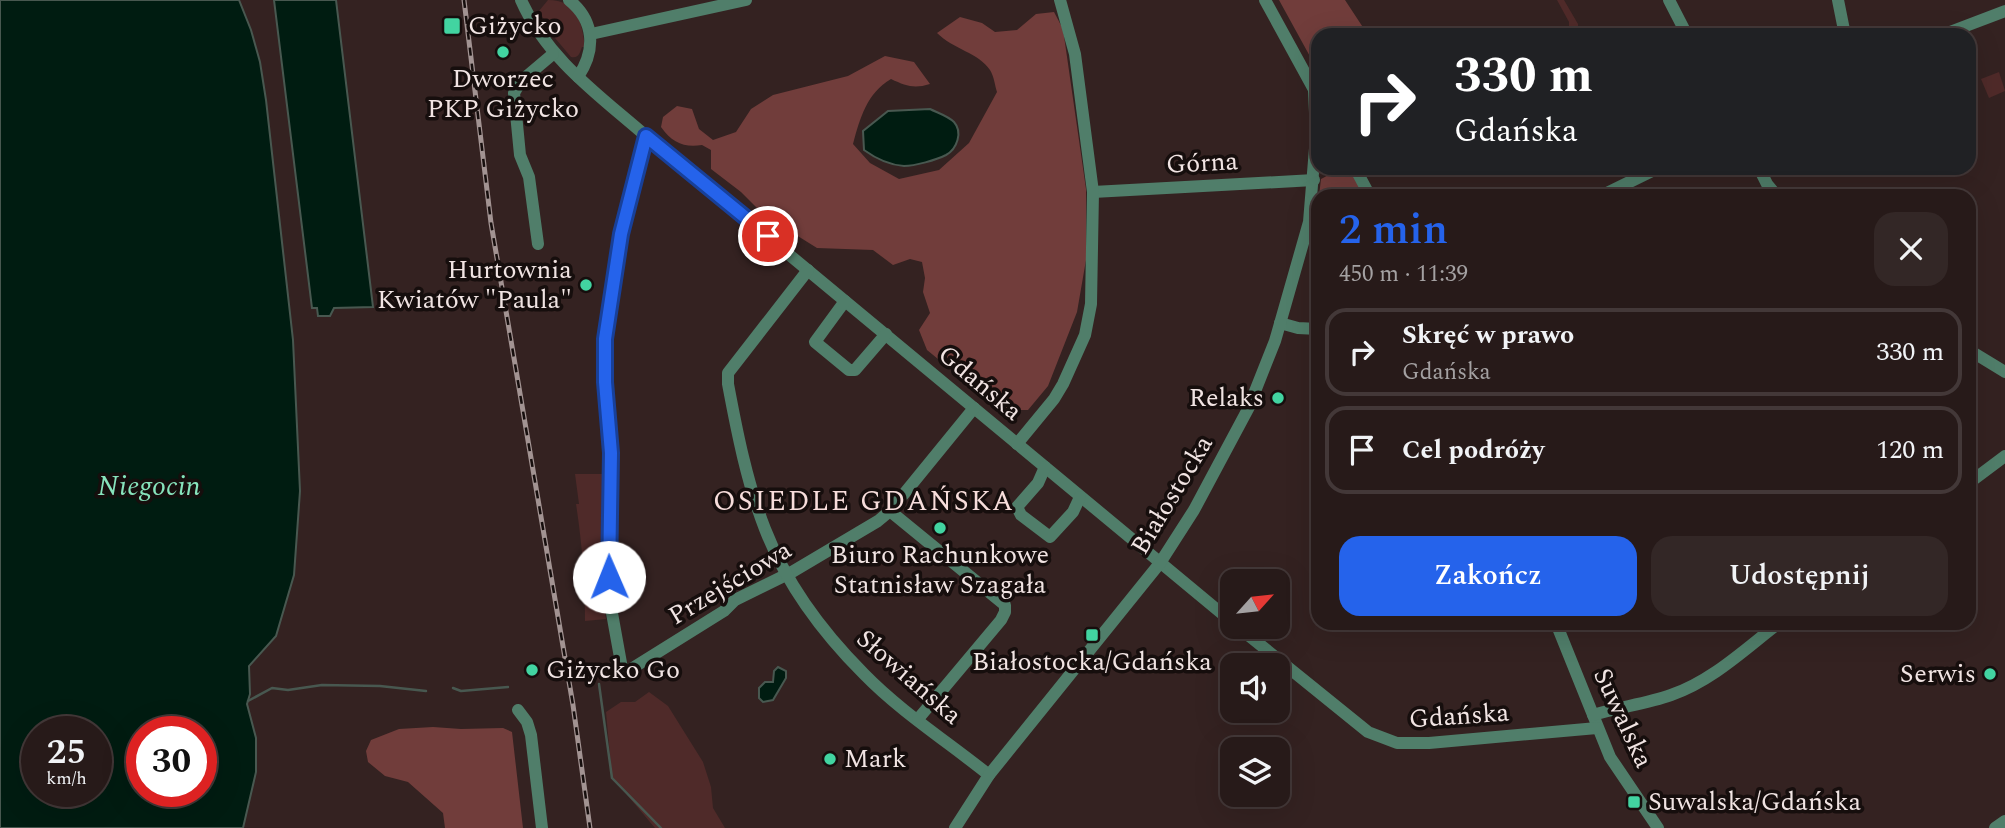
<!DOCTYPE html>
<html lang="pl">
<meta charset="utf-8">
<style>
body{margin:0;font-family:Spectral,serif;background:#332726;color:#f1f3f6;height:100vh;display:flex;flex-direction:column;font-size:26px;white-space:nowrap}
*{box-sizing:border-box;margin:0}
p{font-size:23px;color:#a4a1a2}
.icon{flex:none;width:38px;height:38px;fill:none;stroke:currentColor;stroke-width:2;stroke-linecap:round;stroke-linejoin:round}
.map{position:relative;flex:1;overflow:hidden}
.details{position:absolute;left:1311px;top:189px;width:665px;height:441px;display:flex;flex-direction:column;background:#271a19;border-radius:21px;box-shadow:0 7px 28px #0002,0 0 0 2px #433838}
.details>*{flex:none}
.top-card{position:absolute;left:1311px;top:28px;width:665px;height:147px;border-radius:21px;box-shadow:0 7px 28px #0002,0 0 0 2px #433838;background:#202124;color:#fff;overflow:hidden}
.needle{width:46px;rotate:63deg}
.controls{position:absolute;left:1220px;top:569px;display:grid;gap:14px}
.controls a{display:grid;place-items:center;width:70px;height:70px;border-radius:14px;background:#271a19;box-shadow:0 7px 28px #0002,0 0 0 2px #433838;font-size:35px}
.speed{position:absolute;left:21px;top:716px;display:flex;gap:14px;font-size:35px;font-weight:700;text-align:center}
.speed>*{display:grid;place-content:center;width:91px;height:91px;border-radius:50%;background:#271a19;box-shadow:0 7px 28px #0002,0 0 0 2px #433838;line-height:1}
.speed small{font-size:18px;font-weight:400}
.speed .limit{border:10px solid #d22;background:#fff;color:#111}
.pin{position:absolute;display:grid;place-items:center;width:60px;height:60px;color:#fff;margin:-30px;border:4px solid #fff;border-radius:50%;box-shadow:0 2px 7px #0007}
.me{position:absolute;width:77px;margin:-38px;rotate:359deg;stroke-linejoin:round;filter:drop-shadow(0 0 5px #0008)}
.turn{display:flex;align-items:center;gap:24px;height:147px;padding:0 28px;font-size:32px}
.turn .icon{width:91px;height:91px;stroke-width:2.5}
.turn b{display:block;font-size:49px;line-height:60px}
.round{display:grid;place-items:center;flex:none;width:74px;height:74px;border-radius:21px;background:#332726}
.head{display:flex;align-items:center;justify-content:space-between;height:119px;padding:0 28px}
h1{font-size:42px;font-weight:600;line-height:52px;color:#2563eb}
.action{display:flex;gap:14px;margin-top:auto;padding:14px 28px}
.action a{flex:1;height:80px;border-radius:21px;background:#2563eb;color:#fff;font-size:28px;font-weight:600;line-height:80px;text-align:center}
.action a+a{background:#332726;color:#f1f3f6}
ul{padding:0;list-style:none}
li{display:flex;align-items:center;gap:21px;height:88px;margin:0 14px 10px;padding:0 14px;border:4px solid #433838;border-radius:21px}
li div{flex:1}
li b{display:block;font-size:26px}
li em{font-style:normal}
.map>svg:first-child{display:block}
</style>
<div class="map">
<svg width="2005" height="828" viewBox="0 0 2005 828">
<rect width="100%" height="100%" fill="#342221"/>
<g fill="#4f2a29">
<path d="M548,0C577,0 582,22 585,47H582C580,52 579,59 571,57L555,38L539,11Z"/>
<path d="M1557,0H1564L1578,24V35H1565L1569,31V22Z"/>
<path d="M1999,72L2005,91L1989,98L1981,79Z"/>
<path d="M575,474H606L604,544H598L602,581L597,582L600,607H604L606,619L585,621C585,581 582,543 576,504H579Z"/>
<path d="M649,692L668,706L703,762L711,787L713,808L725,828H655L612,777L606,712L621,702H635Z"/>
</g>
<g fill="#713d3b">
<path d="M1279,0H1345L1368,35H1318V71Z"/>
<path d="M1054,12L1063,29L1086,189V260L1077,312L1048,386L1028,410H1005L971,386L927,350L919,330L930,313L923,292L925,278L922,262L910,259L893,265L873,250L817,248L764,215L741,192L711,169V150L702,145C685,148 672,143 661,127L663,117L677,106L692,109L699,129L713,140L736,132L751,109L773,95L848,76L885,56L914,62L930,84C914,89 906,86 891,79C867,93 860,118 853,144L870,163L899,179L939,170L969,143L997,92C995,86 994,76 990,70C979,53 953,49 937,33L960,17L982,23L995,32L1017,30L1036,14Z"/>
<path d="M1342,168C1355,171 1360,185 1365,196H1319L1321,179Z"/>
<path d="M1318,204V271C1308,251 1313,226 1318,204Z"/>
<path d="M433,727L461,729L503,728L512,732L523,828H445L443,813L408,782L385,776L368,762L366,751L371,740L399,729Z"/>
</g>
<g fill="#001c11" stroke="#485850" stroke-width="2" fill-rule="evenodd">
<path d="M0,0H239L251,30L260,62L266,100L293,340L300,491L294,575L276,636L249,666L250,694L247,704L256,738V772L243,828H0ZM37,732H96V791H37ZM142,732H201V791H142Z"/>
<path d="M274,0H336L373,307L334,308L330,316H318L317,308H312Z"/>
<path d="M930,109C938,113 948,116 954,122C963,132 957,149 946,155C936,160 915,166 904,166C889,165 875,158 864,150L863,131L888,111Z"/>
<path d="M778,667L786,671V678L773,700L763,702L759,698V688L765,682H773L774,671Z"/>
</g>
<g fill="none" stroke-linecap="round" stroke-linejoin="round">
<g stroke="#485850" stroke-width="2.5">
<path d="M599,684L612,778L661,828"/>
<path d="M453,688L461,691L508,687"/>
<path d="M248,701L272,688L288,690L322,685L380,686L426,691"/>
</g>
<g stroke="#507e6a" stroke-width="12">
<path d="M521,0C547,59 599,95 646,136L1232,622"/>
<path d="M569,0C595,21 596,50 578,77"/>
<path d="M1265,0L1317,95"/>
<path d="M1669,0L1687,35"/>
<path d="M1838,0L1845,35"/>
<path d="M591,34L746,0"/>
<path d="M1942,35L2005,11"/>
<path d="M646,136L621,234L605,339V382L611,453L608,552L610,602L623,674L724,611L735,600L792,572L878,521L890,511L974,408"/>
<path d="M1355,168L1370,196"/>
<path d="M1759,168L1767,184L1777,196"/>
<path d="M1093,192L1314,180"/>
<path d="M1601,196L1658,168"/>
<path d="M538,244L529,177L520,155L514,93L521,81L553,54"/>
<path d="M808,270L728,373V384C737,432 747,483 765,529C786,583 823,633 864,674C901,712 948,742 989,775"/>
<path d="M845,301L815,342L849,370H855L886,334"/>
<path d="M1280,323L1298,328L1318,329"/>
<path d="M1969,350L2005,372"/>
<path d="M1017,444L1054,399L1063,384L1085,335L1091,304L1093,192L1075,54L1060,0"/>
<path d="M1045,467L1038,483L1017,507L1021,515L1050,537L1073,512L1080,497"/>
<path d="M1969,483L2005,456"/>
<path d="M890,511L1005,605V612L1001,620L918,719"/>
<path d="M1556,623L1610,757L1658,828"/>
<path d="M1237,626L1368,732L1397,743H1429L1597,728"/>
<path d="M518,710L527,722L531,735L542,828"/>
<path d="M1593,715C1618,707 1646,704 1671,695C1712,681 1745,649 1779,623"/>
<path d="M955,828L989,775L1160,563L1194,510L1248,409L1275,341L1309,222L1316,136L1314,90"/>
<path d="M1995,828L2005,821"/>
</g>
<g stroke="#a29392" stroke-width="5">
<path id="rail" d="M464,0L491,223L573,705L590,828"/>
</g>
<use href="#rail" stroke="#160e0d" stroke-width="2.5" stroke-dasharray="8" stroke-linecap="butt"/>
</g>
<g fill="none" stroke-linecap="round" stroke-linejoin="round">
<g stroke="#184099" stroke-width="18">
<path id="route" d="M609,577L611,453L605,382V339L621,234L646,136L768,236"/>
</g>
<use href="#route" stroke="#2563eb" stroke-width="12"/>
</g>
<g fill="#42d4a1" stroke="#160e0d" stroke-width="2.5">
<rect x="443" y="17" width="18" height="18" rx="3.5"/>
<circle cx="503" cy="52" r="7"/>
<circle cx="586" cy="285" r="7"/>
<circle cx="1278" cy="398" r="7"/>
<circle cx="940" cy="528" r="7"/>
<rect x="1085" y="628" width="14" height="14" rx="3.5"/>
<circle cx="532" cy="670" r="7"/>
<circle cx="1990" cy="674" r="7"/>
<circle cx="830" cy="759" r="7"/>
<rect x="1627" y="795" width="14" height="14" rx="3.5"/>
</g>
<g text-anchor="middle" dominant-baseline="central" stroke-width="7" stroke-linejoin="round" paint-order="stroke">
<g font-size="26" fill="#f1e4e3" stroke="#160e0d" text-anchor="start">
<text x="468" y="26">Giżycko</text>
<text x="503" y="79" text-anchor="middle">Dworzec<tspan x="503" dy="30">PKP Giżycko</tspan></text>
<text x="572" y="270" text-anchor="end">Hurtownia<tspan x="572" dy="30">Kwiatów "Paula"</tspan></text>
<text x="1264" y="398" text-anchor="end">Relaks</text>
<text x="940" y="555" text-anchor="middle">Biuro Rachunkowe<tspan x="940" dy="30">Statnisław Szagała</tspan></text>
<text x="1092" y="662" text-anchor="middle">Białostocka/Gdańska</text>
<text x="546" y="670">Giżycko Go</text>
<text x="1976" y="674" text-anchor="end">Serwis</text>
<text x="844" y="759">Mark</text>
<text x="1648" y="802">Suwalska/Gdańska</text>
</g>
<g font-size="26" fill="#f1e4e3" stroke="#160e0d">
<text transform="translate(1202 163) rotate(-3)">Górna</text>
<text transform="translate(980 383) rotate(40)">Gdańska</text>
<text transform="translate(1172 495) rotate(-59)">Białostocka</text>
<text transform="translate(730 583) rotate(-31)">Przejściowa</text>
<text transform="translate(909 677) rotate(41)">Słowiańska</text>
<text transform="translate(1459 716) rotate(-4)">Gdańska</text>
<text transform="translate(1623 718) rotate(65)">Suwalska</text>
</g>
<g font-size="28" font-style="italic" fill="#87e3bc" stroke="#160e0d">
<text x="149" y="486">Niegocin</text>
</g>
<g font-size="28" letter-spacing="2" fill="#f7dddb" stroke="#160e0d">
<text x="864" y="501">OSIEDLE GDAŃSKA</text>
</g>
</g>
</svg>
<div class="controls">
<a><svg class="needle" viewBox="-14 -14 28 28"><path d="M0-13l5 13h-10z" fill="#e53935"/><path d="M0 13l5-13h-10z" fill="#a4a1a2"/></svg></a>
<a><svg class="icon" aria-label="sound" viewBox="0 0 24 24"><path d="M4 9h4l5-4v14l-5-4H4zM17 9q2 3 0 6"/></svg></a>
<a><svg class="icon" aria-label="layers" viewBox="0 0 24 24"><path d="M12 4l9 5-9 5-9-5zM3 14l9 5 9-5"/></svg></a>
</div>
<div class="speed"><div>25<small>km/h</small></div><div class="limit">30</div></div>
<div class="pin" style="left:768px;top:236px;background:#d93025"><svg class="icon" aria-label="arrive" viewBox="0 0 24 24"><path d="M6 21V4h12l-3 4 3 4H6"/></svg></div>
<svg class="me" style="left:609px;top:577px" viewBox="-20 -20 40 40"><circle r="19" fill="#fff"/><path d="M0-13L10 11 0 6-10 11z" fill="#2563eb"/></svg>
<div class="top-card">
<div class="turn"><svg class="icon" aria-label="right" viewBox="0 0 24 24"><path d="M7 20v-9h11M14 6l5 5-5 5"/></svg><div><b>330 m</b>Gdańska</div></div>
</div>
<section class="details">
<div class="head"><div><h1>2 min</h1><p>450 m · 11:39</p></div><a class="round"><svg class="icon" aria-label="close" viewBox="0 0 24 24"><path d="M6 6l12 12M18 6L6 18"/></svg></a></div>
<ul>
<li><svg class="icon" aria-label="right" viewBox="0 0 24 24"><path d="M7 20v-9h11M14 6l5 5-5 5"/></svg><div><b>Skręć w prawo</b><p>Gdańska</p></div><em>330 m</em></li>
<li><svg class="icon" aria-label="arrive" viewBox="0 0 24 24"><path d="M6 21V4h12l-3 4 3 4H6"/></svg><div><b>Cel podróży</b></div><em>120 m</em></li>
</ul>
<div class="action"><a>Zakończ</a><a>Udostępnij</a></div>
</section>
</div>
